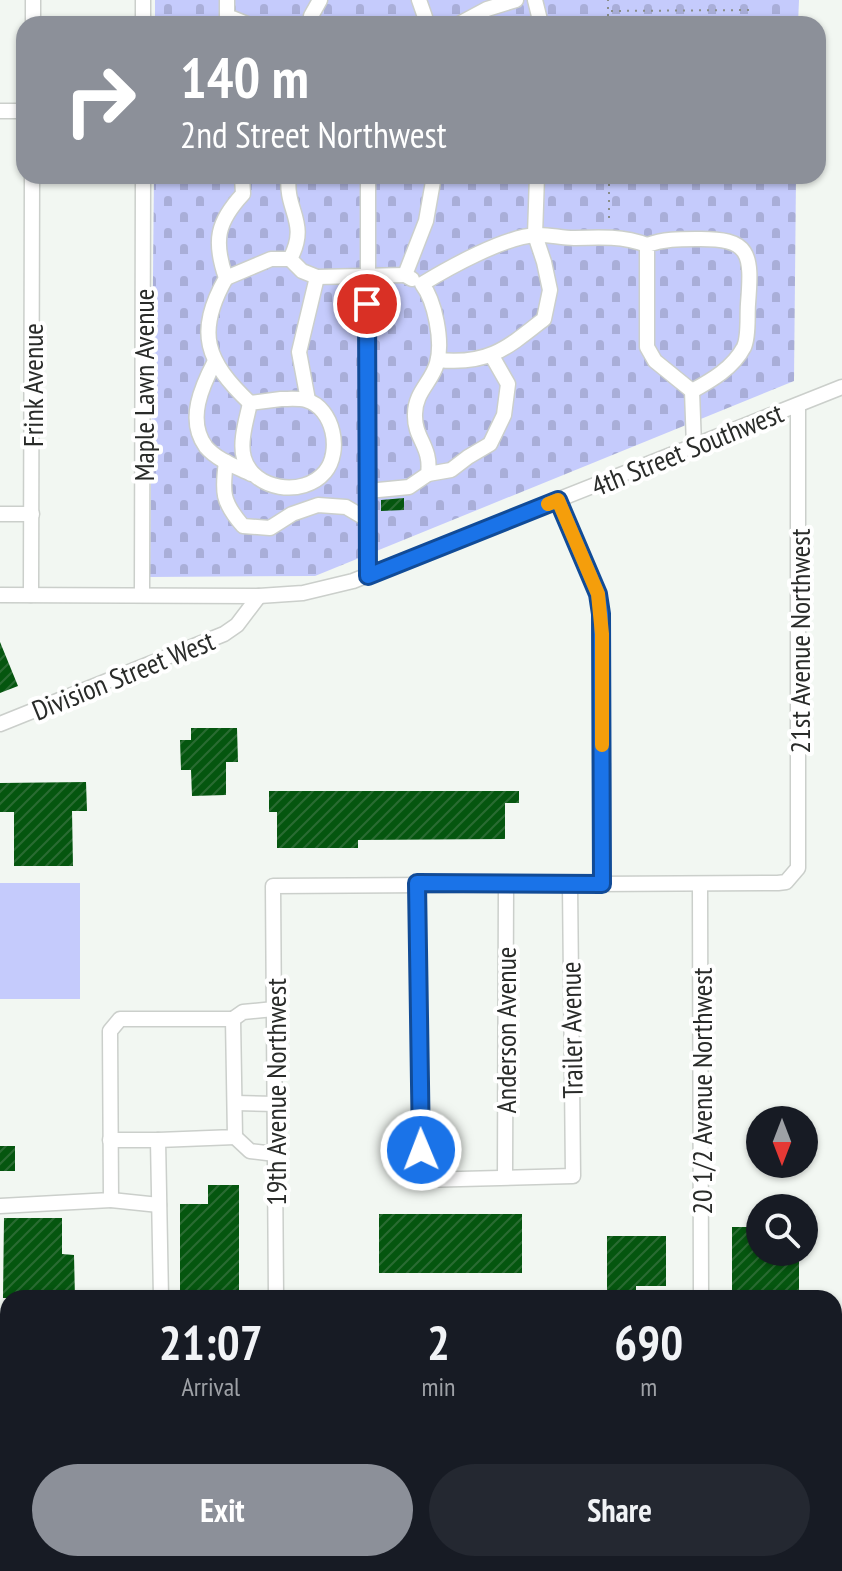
<!DOCTYPE html>
<style>
body{margin:0;font-family:"PT Sans Narrow",sans-serif;background:#242831;color:#f1f3f6;height:100vh;display:flex;flex-direction:column;font-size:30px;white-space:nowrap}
*{box-sizing:border-box;margin:0}
p{font-size:26px;color:#9ea1a6}
.icon{flex:none;width:44px;height:44px;fill:none;stroke:currentColor;stroke-width:2;stroke-linecap:round;stroke-linejoin:round}
.map{position:relative;flex:1;overflow:hidden}
.panel{position:absolute;left:0px;top:1290px;width:842px;height:282px;display:flex;flex-direction:column;background:#171b24;border-radius:24px 24px 0 0;box-shadow:0 2px 6px #0004}
.panel>*{flex:none}
.guide{position:absolute;left:16px;top:16px;width:810px;height:168px;border-radius:24px;box-shadow:0 2px 6px #0004;background:#8c9099;color:#fff;overflow:hidden}
.needle{width:52px;rotate:180deg}
.tools{position:absolute;left:746px;top:1106px;display:grid;gap:16px}
.tools a{display:grid;place-items:center;width:72px;height:72px;border-radius:50%;background:#171b24;box-shadow:0 2px 6px #0004;font-size:40px}
.pin{position:absolute;display:grid;place-items:center;width:68px;height:68px;color:#fff;margin:-34px;border:4px solid #fff;border-radius:50%;box-shadow:0 2px 8px #0007}
.me{position:absolute;width:88px;margin:-44px;rotate:359deg;stroke-linejoin:round;filter:drop-shadow(0 0 6px #0008)}
.turn{display:flex;align-items:center;gap:28px;height:168px;padding:0 32px;font-size:36px}
.turn .icon{width:104px;height:104px;stroke-width:2.5}
.turn b{display:block;font-size:56px;line-height:68px}
.eta{display:flex;justify-content:space-evenly;align-items:center;height:136px;text-align:center}
.eta b{font-size:48px;font-weight:700;line-height:56px}
.cta{display:flex;gap:16px;margin-top:auto;padding:16px 32px}
.cta a{flex:1;height:92px;border-radius:48px;background:#8c9099;color:#fff;font-size:32px;font-weight:700;line-height:92px;text-align:center}
.cta a+a{background:#242831;color:#f1f3f6}
.map>svg:first-child{display:block}
</style>
<div class="map">
<svg width="842" height="1571" viewBox="0 0 842 1571">
<defs>
<pattern id="cemetery-stones" width="16" height="16" patternUnits="userSpaceOnUse" patternTransform="scale(2)"><rect width="16" height="16" fill="#c5cbfc"/><path d="M2 7V4a2 2 0 0 1 4 0v3zM10 15v-3a2 2 0 0 1 4 0v3z" fill="#a9aed8"/></pattern>
<pattern id="building-hatch" width="6" height="6" patternUnits="userSpaceOnUse" patternTransform="scale(2)"><rect width="6" height="6" fill="#05560f"/><path d="M-1 1l2-2M0 6l6-6M5 7l2-2" fill="none" stroke="#2a6b32"/></pattern>
</defs>
<rect width="100%" height="100%" fill="#f2f7f2"/>
<rect fill="#c5cbfc" x="0" y="883" width="80" height="116"/>
<g fill="url(#cemetery-stones)">
<path d="M155,0H799L798,24H155Z"/>
<path d="M154,176H796L794,381L315,576L150,577Z"/>
</g>
<g fill="url(#building-hatch)">
<path d="M404,498V510L381,511V500Z"/>
<path d="M0,642L18,686L0,693Z"/>
<path d="M191,728H237L238,762H226V795L192,796L191,770H181L180,740H191Z"/>
<path d="M86,782L87,811H72L73,866H14V812H0V783Z"/>
<path d="M269,791H519V803H505V839L358,840V848H277V812H269Z"/>
<rect x="0" y="1146" width="15" height="25"/>
<path d="M208,1185H239V1298H180V1204H208Z"/>
<rect x="379" y="1214" width="143" height="59"/>
<path d="M4,1218H62V1254L74,1255L75,1298H3Z"/>
<path d="M732,1227H760V1252H799V1298H758V1293H732Z"/>
<path d="M607,1236H666V1286H636V1291H607Z"/>
</g>
<g fill="none" stroke-linecap="round" stroke-linejoin="round">
<g stroke="#cbcfcb" stroke-width="17">
<g id="minor">
<path d="M33,0V24"/>
<path d="M227,0V16L247,24"/>
<path d="M419,0L425,17L424,24"/>
<path d="M535,0L541,24"/>
<path d="M143,24V0"/>
<path d="M312,24L311,16L320,0"/>
<path d="M459,24L487,9L516,0"/>
<path d="M0,111H24"/>
<path d="M242,176L243,194C217,222 213,241 226,278C195,333 206,361 250,403"/>
<path d="M289,176C284,210 310,222 290,259L302,271L317,277L405,275"/>
<path d="M226,278L271,259H290"/>
<path d="M412,279L405,275L426,221L434,176"/>
<path d="M438,360C488,365 506,349 544,319L550,290L544,262L535,235L537,176"/>
<path d="M215,361C202,386 186,420 206,447C217,460 237,467 251,474"/>
<path d="M692,391L655,361L647,347V245C664,239 679,239 696,239C751,238 752,253 748,304C747,317 749,336 744,347C733,368 712,380 692,391L694,446"/>
<path d="M281,399C289,399 299,398 306,400C334,408 342,452 325,472C303,498 253,490 244,458C239,442 247,418 250,403Z"/>
<path d="M308,400L299,352L317,277"/>
<path d="M226,462C222,492 222,502 243,526L270,528L292,514L318,505L346,507L368,520"/>
<path d="M428,474L451,470L468,457L490,444L504,415L508,384L492,356"/>
<path d="M368,491L409,487L428,474C432,446 414,439 415,414C415,392 432,382 437,363C443,341 435,301 422,284C450,267 504,237 536,235C548,234 561,238 574,238C600,237 623,236 647,245"/>
<path d="M558,500L598,594L601,614L602,884"/>
<path d="M0,514H32"/>
<path d="M368,576V176"/>
<path d="M0,595L259,596L237,625L224,634L0,724"/>
<path d="M31,595L32,176"/>
<path d="M142,595L143,176"/>
<path d="M259,596L303,593L353,581L842,387"/>
<path d="M417,883L421,1180L573,1176L570,884"/>
<path d="M700,885L701,1298"/>
<path d="M233,1019L243,1012L274,1009"/>
<path d="M235,1103L275,1104"/>
<path d="M235,1137L250,1151L275,1154"/>
<path d="M110,1140H158"/>
<path d="M505,1177L506,884"/>
<path d="M111,1200L159,1205"/>
<path d="M0,1206L111,1200L110,1031L120,1019H233L235,1137L158,1140L161,1298"/>
<path d="M276,1298L273,886L778,883L786,882L798,868V405"/>
<path d="M834,1359L842,1358"/>
<path d="M0,1379H8"/>
<path d="M834,1458L842,1457"/>
<path d="M0,1464H8"/>
<path d="M834,1516H842"/>
<path d="M253,1571V1564"/>
<path d="M790,1571V1564"/>
</g>
</g>
<g stroke="#4d914d" stroke-width="21">
<g id="major">
<path d="M834,1383L842,1382"/>
<path d="M0,1408H8"/>
<path d="M834,1409H842"/>
<path d="M0,1433H8"/>
</g>
</g>
<g stroke="#8a8e8a" stroke-width="2" stroke-dasharray="2 6" stroke-linecap="butt">
<path d="M608,9V0"/>
<path d="M608,24V11L753,10"/>
<path d="M609,176V223"/>
</g>
<use href="#minor" stroke="#fff" stroke-width="14"/>
<use href="#major" stroke="#a0dea0" stroke-width="18"/>
</g>
<g fill="none" stroke-linecap="round" stroke-linejoin="round">
<g stroke="#114b97" stroke-width="20">
<path id="route" d="M367,304L368,576L558,500L598,594L601,614L602,884L417,883L421,1150"/>
</g>
<use href="#route" stroke="#1a73e8" stroke-width="14"/>
<path stroke="#f59e0b" stroke-width="14" d="M548,504L558,500L598,594L602,634V745"/>
</g>
<g text-anchor="middle" dominant-baseline="central" stroke-width="8" stroke-linejoin="round" paint-order="stroke">
<g font-size="28" fill="#292b29" stroke="#fff">
<text transform="translate(32 385) rotate(-90)">Frink Avenue</text>
<text transform="translate(143 385) rotate(-90)">Maple Lawn Avenue</text>
<text transform="translate(687 449) rotate(-22)">4th Street Southwest</text>
<text transform="translate(799 641) rotate(-90)">21st Avenue Northwest</text>
<text transform="translate(123 675) rotate(-22)">Division Street West</text>
<text transform="translate(505 1030) rotate(-90)">Anderson Avenue</text>
<text transform="translate(571 1030) rotate(-91)">Trailer Avenue</text>
<text transform="translate(701 1091) rotate(-90)">20 1/2 Avenue Northwest</text>
<text transform="translate(275 1092) rotate(-90)">19th Avenue Northwest</text>
</g>
</g>
</svg>
<div class="tools">
<a><svg class="needle" viewBox="-14 -14 28 28"><path d="M0-13l5 13h-10z" fill="#e53935"/><path d="M0 13l5-13h-10z" fill="#9ea1a6"/></svg></a>
<a><svg class="icon" aria-label="search" viewBox="0 0 24 24"><circle cx="10" cy="10" r="6"/><path d="M15 15l6 6"/></svg></a>
</div>
<div class="pin" style="left:367px;top:304px;background:#d93025"><svg class="icon" aria-label="arrive" viewBox="0 0 24 24"><path d="M6 21V4h12l-3 4 3 4H6"/></svg></div>
<svg class="me" style="left:421px;top:1150px" viewBox="-20 -20 40 40"><circle r="17" fill="#1a73e8" stroke="#fff" stroke-width="3"/><path d="M0-11L8 9 0 5-8 9z" fill="#fff"/></svg>
<div class="guide">
<div class="turn"><svg class="icon" aria-label="right" viewBox="0 0 24 24"><path d="M7 20v-9h11M14 6l5 5-5 5"/></svg><div><b>140 m</b>2nd Street Northwest</div></div>
</div>
<section class="panel">
<div class="eta">
<div><b>21:07</b><p>Arrival</p></div>
<div><b>2</b><p>min</p></div>
<div><b>690</b><p>m</p></div>
</div>
<div class="cta"><a>Exit</a><a>Share</a></div>
</section>
</div>
